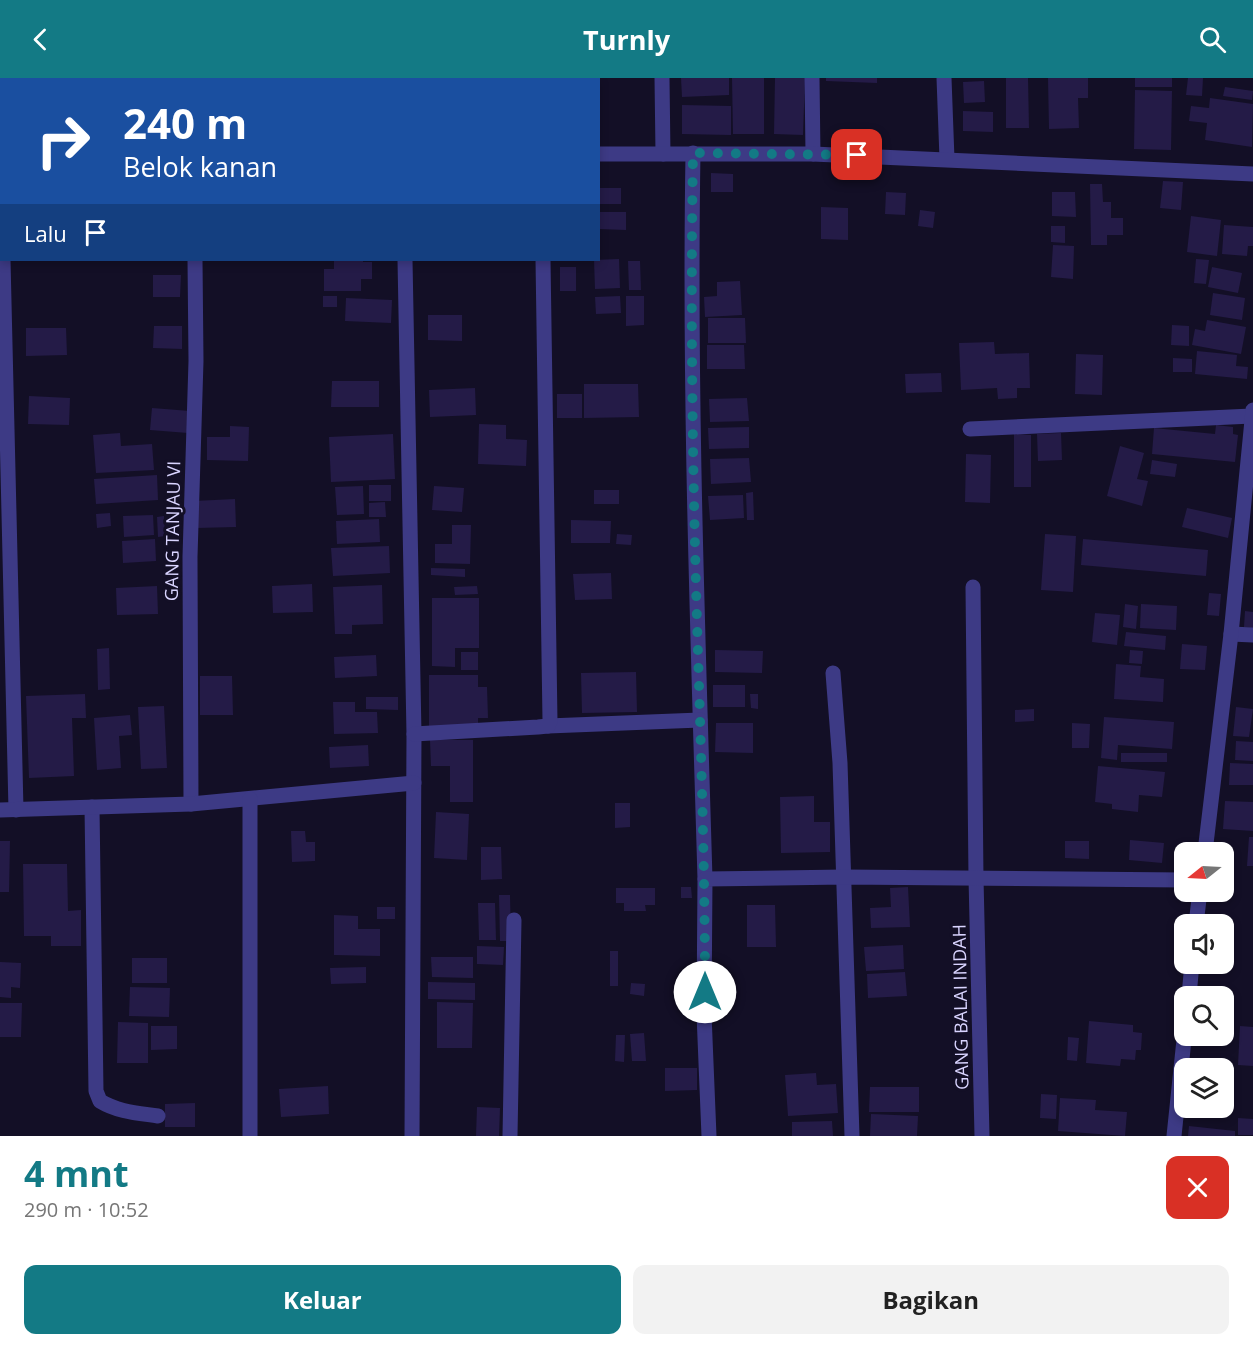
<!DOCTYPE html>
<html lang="id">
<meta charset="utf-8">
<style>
body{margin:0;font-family:"Open Sans",sans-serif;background:#f2f2f2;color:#222;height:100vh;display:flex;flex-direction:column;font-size:22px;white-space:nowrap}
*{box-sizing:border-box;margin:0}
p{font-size:20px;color:#767676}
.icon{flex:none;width:33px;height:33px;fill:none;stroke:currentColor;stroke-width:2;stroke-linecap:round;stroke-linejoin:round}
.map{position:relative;height:1058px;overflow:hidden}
.details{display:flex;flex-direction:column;background:#fff;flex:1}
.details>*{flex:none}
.hud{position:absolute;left:0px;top:0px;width:600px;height:183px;box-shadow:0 3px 9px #0003;background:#1a4fa0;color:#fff;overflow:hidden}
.needle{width:39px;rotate:252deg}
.controls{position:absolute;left:1174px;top:764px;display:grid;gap:12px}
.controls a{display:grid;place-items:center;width:60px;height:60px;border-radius:12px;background:#fff;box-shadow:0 3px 9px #0003;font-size:30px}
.pin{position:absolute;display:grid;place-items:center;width:51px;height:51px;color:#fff;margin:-26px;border-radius:12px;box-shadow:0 3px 9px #0006}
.me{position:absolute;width:66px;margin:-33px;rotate:0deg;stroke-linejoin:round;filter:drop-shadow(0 0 4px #0008)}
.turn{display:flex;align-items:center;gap:21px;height:126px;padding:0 24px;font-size:27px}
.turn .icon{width:78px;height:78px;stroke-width:2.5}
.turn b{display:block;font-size:42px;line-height:51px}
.then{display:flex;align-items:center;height:57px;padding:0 24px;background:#0003;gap:12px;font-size:22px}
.round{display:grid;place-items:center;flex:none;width:63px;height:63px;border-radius:12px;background:#f2f2f2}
.headline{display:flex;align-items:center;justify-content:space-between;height:102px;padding:0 24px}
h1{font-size:36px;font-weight:700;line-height:45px;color:#137a85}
.primary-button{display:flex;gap:12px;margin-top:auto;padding:12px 24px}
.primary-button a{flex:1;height:69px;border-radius:12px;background:#137a85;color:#fff;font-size:24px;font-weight:700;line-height:69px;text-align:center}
.primary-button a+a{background:#f2f2f2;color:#222}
header{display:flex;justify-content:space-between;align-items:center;height:78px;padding:0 24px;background:#137a85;color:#fff;font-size:27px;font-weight:700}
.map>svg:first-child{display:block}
</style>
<header><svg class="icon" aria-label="back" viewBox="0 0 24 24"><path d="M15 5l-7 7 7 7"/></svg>Turnly<svg class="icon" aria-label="search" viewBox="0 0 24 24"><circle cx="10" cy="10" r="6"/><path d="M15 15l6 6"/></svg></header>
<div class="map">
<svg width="1253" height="1058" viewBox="0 0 1253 1058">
<rect width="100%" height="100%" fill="#130f26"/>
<g fill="#241b47">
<path d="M681,0H729V17L682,19Z"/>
<path d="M732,0H764V56H733Z"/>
<path d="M775,0H805L803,57L774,56Z"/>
<path d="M826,0H877V5L826,3Z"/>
<path d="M1006,0H1028L1029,50H1006Z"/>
<path d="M1048,0H1088V20H1078L1079,50L1049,51Z"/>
<rect x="1135" y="0" width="37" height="9"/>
<path d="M1188,0H1203L1202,18L1186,17Z"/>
<path d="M984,3L985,24L964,25L963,4Z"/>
<path d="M1225,9L1253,13L1252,22L1223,18Z"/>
<path d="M1135,12L1172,13L1171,72L1134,71Z"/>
<path d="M1210,20L1253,26L1252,69L1205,62L1207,45L1189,43L1191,28L1209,30Z"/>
<path d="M682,27L731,28V57L682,56Z"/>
<path d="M963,33L993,34V54L963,53Z"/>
<path d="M711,95L733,96V114H711Z"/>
<path d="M1163,103L1183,104L1181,132L1160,130Z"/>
<path d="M1090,106H1102L1103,124H1111V140H1123V157H1107V167H1091Z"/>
<rect x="598" y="110" width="23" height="16"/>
<path d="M886,114L906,115L905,137L885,136Z"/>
<path d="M1052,114H1075L1076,139L1052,138Z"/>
<path d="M821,129L848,130V162L821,161Z"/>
<path d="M920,132L935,134L933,150L918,148Z"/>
<path d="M599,134H626V152L599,151Z"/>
<path d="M1191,138L1221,142L1217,178L1187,174Z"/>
<path d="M1224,147L1253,149V168H1248L1247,178L1222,176Z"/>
<path d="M1051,148H1065V165L1051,164Z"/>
<path d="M1053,167L1074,168L1073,201L1051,199Z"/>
<path d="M619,181L620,210L595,211L594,182Z"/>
<path d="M1196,181L1209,182L1206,206L1194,205Z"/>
<path d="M334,182H363V184H372V201H361V213H324V191H334Z"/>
<path d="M628,183H640L641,212H629Z"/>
<rect x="560" y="189" width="16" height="24"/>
<path d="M1212,189L1242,195L1238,215L1208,209Z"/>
<path d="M153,197H181L180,219H153Z"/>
<path d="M740,203L742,237L705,239L704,219L717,218V204Z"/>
<path d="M1213,215L1245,220L1242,242L1210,237Z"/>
<rect x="323" y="218" width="14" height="11"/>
<path d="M620,218L621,235L596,236L595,219Z"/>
<path d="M626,218H644V247L626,248Z"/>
<path d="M346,220L392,222L391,245L345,243Z"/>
<path d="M428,237H462V263L428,262Z"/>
<path d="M708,240H745L746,265H708Z"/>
<path d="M1207,242L1246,249L1241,276L1192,267L1195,251L1205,253Z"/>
<path d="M1172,247L1189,248V268L1171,267Z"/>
<path d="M154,248H182V271L153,270Z"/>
<path d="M26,250H66L67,277L26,278Z"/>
<path d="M994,264L995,276L1029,275L1030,310H1017V320L998,321L997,310L961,312L959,265Z"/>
<path d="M707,267H744L745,291H707Z"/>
<path d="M1197,273L1237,277L1236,288L1248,289L1247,301L1195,296Z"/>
<path d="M1076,276L1103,277L1102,317L1075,316Z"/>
<path d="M1173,280L1192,281V294H1173Z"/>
<path d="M941,295L942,314L906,315L905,296Z"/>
<path d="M332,303H379V329H331Z"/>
<path d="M584,306H638L639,339L584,340Z"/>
<path d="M475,310L476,337L430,339L429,312Z"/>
<rect x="557" y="316" width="25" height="24"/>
<path d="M29,318L70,320L69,347L28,346Z"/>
<path d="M747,320L749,343L710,344L709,321Z"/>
<path d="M152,330L190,333L188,355L150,352Z"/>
<path d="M479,346L506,347V361L527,362L526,388L478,386Z"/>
<path d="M1216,347L1233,349V356L1238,357L1235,384L1152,376L1154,350L1215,356Z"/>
<path d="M230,348L249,349L248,383L207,382V359H230Z"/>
<path d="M749,349V370L709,371L708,350Z"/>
<path d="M120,355L121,368L152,366L154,392L96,395L93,357Z"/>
<path d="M1061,355L1062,382L1038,383L1037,356Z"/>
<path d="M393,356L395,401L331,404L329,359Z"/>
<path d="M1014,356L1031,357V409H1014Z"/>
<path d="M1120,368L1144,375L1137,401L1148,403L1142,428L1107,418Z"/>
<path d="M966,376L991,377L990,425L965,424Z"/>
<path d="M749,380L751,404L711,406L710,381Z"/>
<path d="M1152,382L1177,386L1175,399L1150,396Z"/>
<path d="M157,397L158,422L96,426L94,401Z"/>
<rect x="369" y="407" width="22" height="16"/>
<path d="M363,408L364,436L337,437L335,409Z"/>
<path d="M434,408L464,410L462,434L432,432Z"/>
<rect x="594" y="412" width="25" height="14"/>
<path d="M753,414L754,442H747L746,415Z"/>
<path d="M743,417L744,440L710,442L708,418Z"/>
<path d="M235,421L236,449L196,450L194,423Z"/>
<path d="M385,424L386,439H369V425Z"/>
<path d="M1187,430L1232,440L1228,460L1182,449Z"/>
<path d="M110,435L111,448L97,450L96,436Z"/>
<path d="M153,437L154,457L124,459L123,438Z"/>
<path d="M164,438L165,458L158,459L157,439Z"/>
<path d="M379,441L380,464L337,466L336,443Z"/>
<path d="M571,442L611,443L610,465H571Z"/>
<path d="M452,447H471L470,486L435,485V466H452Z"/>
<path d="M617,456L632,457L631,467L616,466Z"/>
<path d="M1045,456L1076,458L1073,514L1041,512Z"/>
<path d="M155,461L156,483L123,485L122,463Z"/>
<path d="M1083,461L1208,472L1206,498L1081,487Z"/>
<path d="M389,468L390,495L333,498L331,470Z"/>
<path d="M431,490L465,491V499L431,497Z"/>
<path d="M611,495L612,521L575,522L573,496Z"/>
<path d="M312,506L313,534L273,535L272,508Z"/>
<path d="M382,507L383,546L352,547V556H335L333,509Z"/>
<path d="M157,508L158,536L117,537L116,510Z"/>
<path d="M477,508L478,516L455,517L454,509Z"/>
<path d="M1209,515L1221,516L1219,538L1207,537Z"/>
<path d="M432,520H479V570H455V589L432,588Z"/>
<path d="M1125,526L1138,528L1136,551L1123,549Z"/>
<path d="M1141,526L1177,528L1176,552L1140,550Z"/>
<path d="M1245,533L1253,534V550L1244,549Z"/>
<path d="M1095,535L1120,537L1117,567L1092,564Z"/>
<path d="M1126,554L1166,558L1165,572L1124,568Z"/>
<path d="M1182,566L1207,568L1205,592L1180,591Z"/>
<path d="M109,570L110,611L98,612L97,571Z"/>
<path d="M715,572L763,573L762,595L715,594Z"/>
<path d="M1130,572L1143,573L1142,586L1129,585Z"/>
<rect x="461" y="574" width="17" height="18"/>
<path d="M376,577L377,598L335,600L334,579Z"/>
<path d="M1116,586L1141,588L1140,599L1164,601L1163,624L1114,621Z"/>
<path d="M636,594L637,634L582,635L581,595Z"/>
<path d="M429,597H478V609H487L488,640H478V648H429Z"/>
<path d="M200,598H232L233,637H200Z"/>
<rect x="713" y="607" width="32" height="22"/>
<path d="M85,616L86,640H72L74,698L29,700L26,618Z"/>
<path d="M750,616H758V631L751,630Z"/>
<path d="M366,619H398V632L366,631Z"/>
<path d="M333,624H355V634H377L378,655L334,656Z"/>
<path d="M164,628L167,690L141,691L138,629Z"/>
<path d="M1236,629L1253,631L1249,659L1233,658Z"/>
<path d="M1034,631V643L1015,644V632Z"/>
<path d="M130,637L132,657L119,658L121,690L97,692L94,640Z"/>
<path d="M1104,639L1174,644L1172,671L1118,667L1117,682L1101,680Z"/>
<path d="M716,645H753V675L715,674Z"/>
<path d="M1072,645L1090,646L1089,670H1072Z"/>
<path d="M430,662H473V724H450V688H431Z"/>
<path d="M1236,663L1253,664V683L1235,682Z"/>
<path d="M368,667L369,688L330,690L329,669Z"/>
<rect x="1121" y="675" width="46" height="9"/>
<path d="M1230,685L1253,686V707H1229Z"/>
<path d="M1098,688L1165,694L1162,719L1139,717L1138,734L1112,731V726L1095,724Z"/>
<path d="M814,718V744H830V774L781,775L780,719Z"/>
<path d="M1225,723L1253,724V753L1223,751Z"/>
<path d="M615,725H630V749L615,750Z"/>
<path d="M436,734L469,736L467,782L434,780Z"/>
<path d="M291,753H305L306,764H315V783L292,784Z"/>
<path d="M1249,759H1253V788H1247Z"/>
<path d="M1130,762L1164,765L1162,785L1129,782Z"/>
<path d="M0,763H10L9,814H0Z"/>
<path d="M1065,763H1089V781L1065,780Z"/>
<path d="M481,769H501L502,801L481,802Z"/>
<path d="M23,786H67L68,833L81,832V868H51V858H24Z"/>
<path d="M681,809H691L692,820H681Z"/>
<path d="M908,809L910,849L871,850L870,830L891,829L890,810Z"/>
<path d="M616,810H655V827H645L646,833H624V825H616Z"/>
<path d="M499,817H510L511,863H500Z"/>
<path d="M478,825H495L496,862H479Z"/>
<path d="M747,827H775L776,869H747Z"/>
<rect x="377" y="829" width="18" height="12"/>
<path d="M334,837L358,838V851H380V878L334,877Z"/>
<path d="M903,867L904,891L866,893L864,869Z"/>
<path d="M477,868L504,869L503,887L477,886Z"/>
<rect x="610" y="873" width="8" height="35"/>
<path d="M431,879H473V900L432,899Z"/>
<rect x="132" y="880" width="35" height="25"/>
<path d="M0,884L21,885L20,910L11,909V920L0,919Z"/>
<path d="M366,889V905L331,906L330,890Z"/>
<path d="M905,894L907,918L868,920L867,896Z"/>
<path d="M428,904L475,905V922L428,921Z"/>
<path d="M631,905L645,906L644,918L630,916Z"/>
<path d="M130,909L170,910L169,939L129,938Z"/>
<path d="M437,924L473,925L472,970H437Z"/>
<path d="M0,925H22L21,959H0Z"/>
<path d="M1089,943L1133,947V954L1142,955L1141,972H1136L1135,982L1121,981L1120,988L1086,985Z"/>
<path d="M118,944L148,945V985H117Z"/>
<path d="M151,948H177V971L151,972Z"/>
<path d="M1240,948L1253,949V988L1238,987Z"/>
<path d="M644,955L646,983H632L630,956Z"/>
<path d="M616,957H625L624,984L615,983Z"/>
<path d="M1068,959L1079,960L1077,983L1067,982Z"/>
<path d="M665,990H697V1012L665,1013Z"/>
<path d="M816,995L817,1007L836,1006L838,1035L788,1038L785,997Z"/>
<path d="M328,1008L329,1036L281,1039L279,1011Z"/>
<path d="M870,1009H919V1034H869Z"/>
<path d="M1041,1016L1057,1017L1056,1041L1040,1040Z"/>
<path d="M1060,1020L1096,1022L1095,1032L1127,1034L1125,1058L1058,1053Z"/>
<path d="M195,1025V1049H165V1026Z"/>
<path d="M477,1029L500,1030L499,1058H476Z"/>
<path d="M1193,1029H1221L1220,1039L1192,1037Z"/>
<path d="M871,1036L918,1038L917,1058H870Z"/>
<path d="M1238,1040L1253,1041V1057H1238Z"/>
<path d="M832,1043L833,1058H792V1044Z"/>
<path d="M1189,1048L1235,1053V1058H1188Z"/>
</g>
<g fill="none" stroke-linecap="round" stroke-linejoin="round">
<g stroke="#3d3a85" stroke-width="15">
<path d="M142,0V2"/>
<path d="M171,0V2"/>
<path d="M402,0V2"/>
<path d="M662,0L663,76"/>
<path d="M812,0L813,76"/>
<path d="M944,0L947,81"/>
<path d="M254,2V0"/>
<path d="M693,75C689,317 698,559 705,801"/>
<path d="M0,76L2,131"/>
<path d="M598,76H813L1253,96"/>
<path d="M3,182L16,732"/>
<path d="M405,182L414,656L412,1058"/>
<path d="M970,351L1252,338"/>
<path d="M973,509L976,800L982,1058"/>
<path d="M1231,556L1253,557"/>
<path d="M833,595L840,685L852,1058"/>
<path d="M548,648L700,642"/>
<path d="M414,656L538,649L548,648L550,643L543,182"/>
<path d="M191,726L190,479L196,283L195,182"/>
<path d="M92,729L96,1013L100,1023C118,1034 138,1035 158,1038"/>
<path d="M0,732L191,726L414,705"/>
<path d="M1205,774L1231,556L1253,332"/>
<path d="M1196,846L1200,813"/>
<path d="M1189,918L1192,885"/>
<path d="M250,1058V721"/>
<path d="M510,1058L514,842"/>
<path d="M709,1058L704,936L705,801L844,799L1185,802"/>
<path d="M1174,1058L1185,952"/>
</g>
</g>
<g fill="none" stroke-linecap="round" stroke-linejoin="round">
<path stroke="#137a85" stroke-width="10" stroke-dasharray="0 18" d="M705,914C705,811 702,708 699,606C693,429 690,252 693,75L857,77"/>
</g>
<g text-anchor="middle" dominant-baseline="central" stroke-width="6" stroke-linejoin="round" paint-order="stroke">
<g font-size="18" fill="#d9d4ff" stroke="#130f26">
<text transform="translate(172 453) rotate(-89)">GANG TANJAU VI</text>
<text transform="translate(960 929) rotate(-91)">GANG BALAI INDAH</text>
</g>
</g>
</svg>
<div class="controls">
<a><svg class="needle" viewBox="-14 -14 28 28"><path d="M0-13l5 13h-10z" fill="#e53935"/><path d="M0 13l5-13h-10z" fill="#767676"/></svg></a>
<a><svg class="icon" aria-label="sound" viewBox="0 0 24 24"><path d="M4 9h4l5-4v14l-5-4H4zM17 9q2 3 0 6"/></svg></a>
<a><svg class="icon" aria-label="search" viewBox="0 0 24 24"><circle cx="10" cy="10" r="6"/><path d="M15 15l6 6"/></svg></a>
<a><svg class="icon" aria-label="layers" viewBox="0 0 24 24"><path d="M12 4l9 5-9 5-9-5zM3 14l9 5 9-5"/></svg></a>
</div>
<div class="pin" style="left:857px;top:77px;background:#d93025"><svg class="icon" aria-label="arrive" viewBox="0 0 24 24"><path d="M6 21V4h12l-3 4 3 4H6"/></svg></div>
<svg class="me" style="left:705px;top:914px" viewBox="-20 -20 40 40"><circle r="19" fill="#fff"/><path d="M0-13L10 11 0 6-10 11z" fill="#137a85"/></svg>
<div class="hud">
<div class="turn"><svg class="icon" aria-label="right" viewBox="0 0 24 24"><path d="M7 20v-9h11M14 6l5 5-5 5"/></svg><div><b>240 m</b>Belok kanan</div></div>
<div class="then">Lalu<svg class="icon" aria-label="arrive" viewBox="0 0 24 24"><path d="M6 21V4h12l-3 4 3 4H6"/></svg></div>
</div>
</div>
<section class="details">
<div class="headline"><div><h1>4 mnt</h1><p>290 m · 10:52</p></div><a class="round" style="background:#d93025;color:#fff"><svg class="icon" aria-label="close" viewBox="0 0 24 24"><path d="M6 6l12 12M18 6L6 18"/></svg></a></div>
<div class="primary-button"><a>Keluar</a><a>Bagikan</a></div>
</section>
